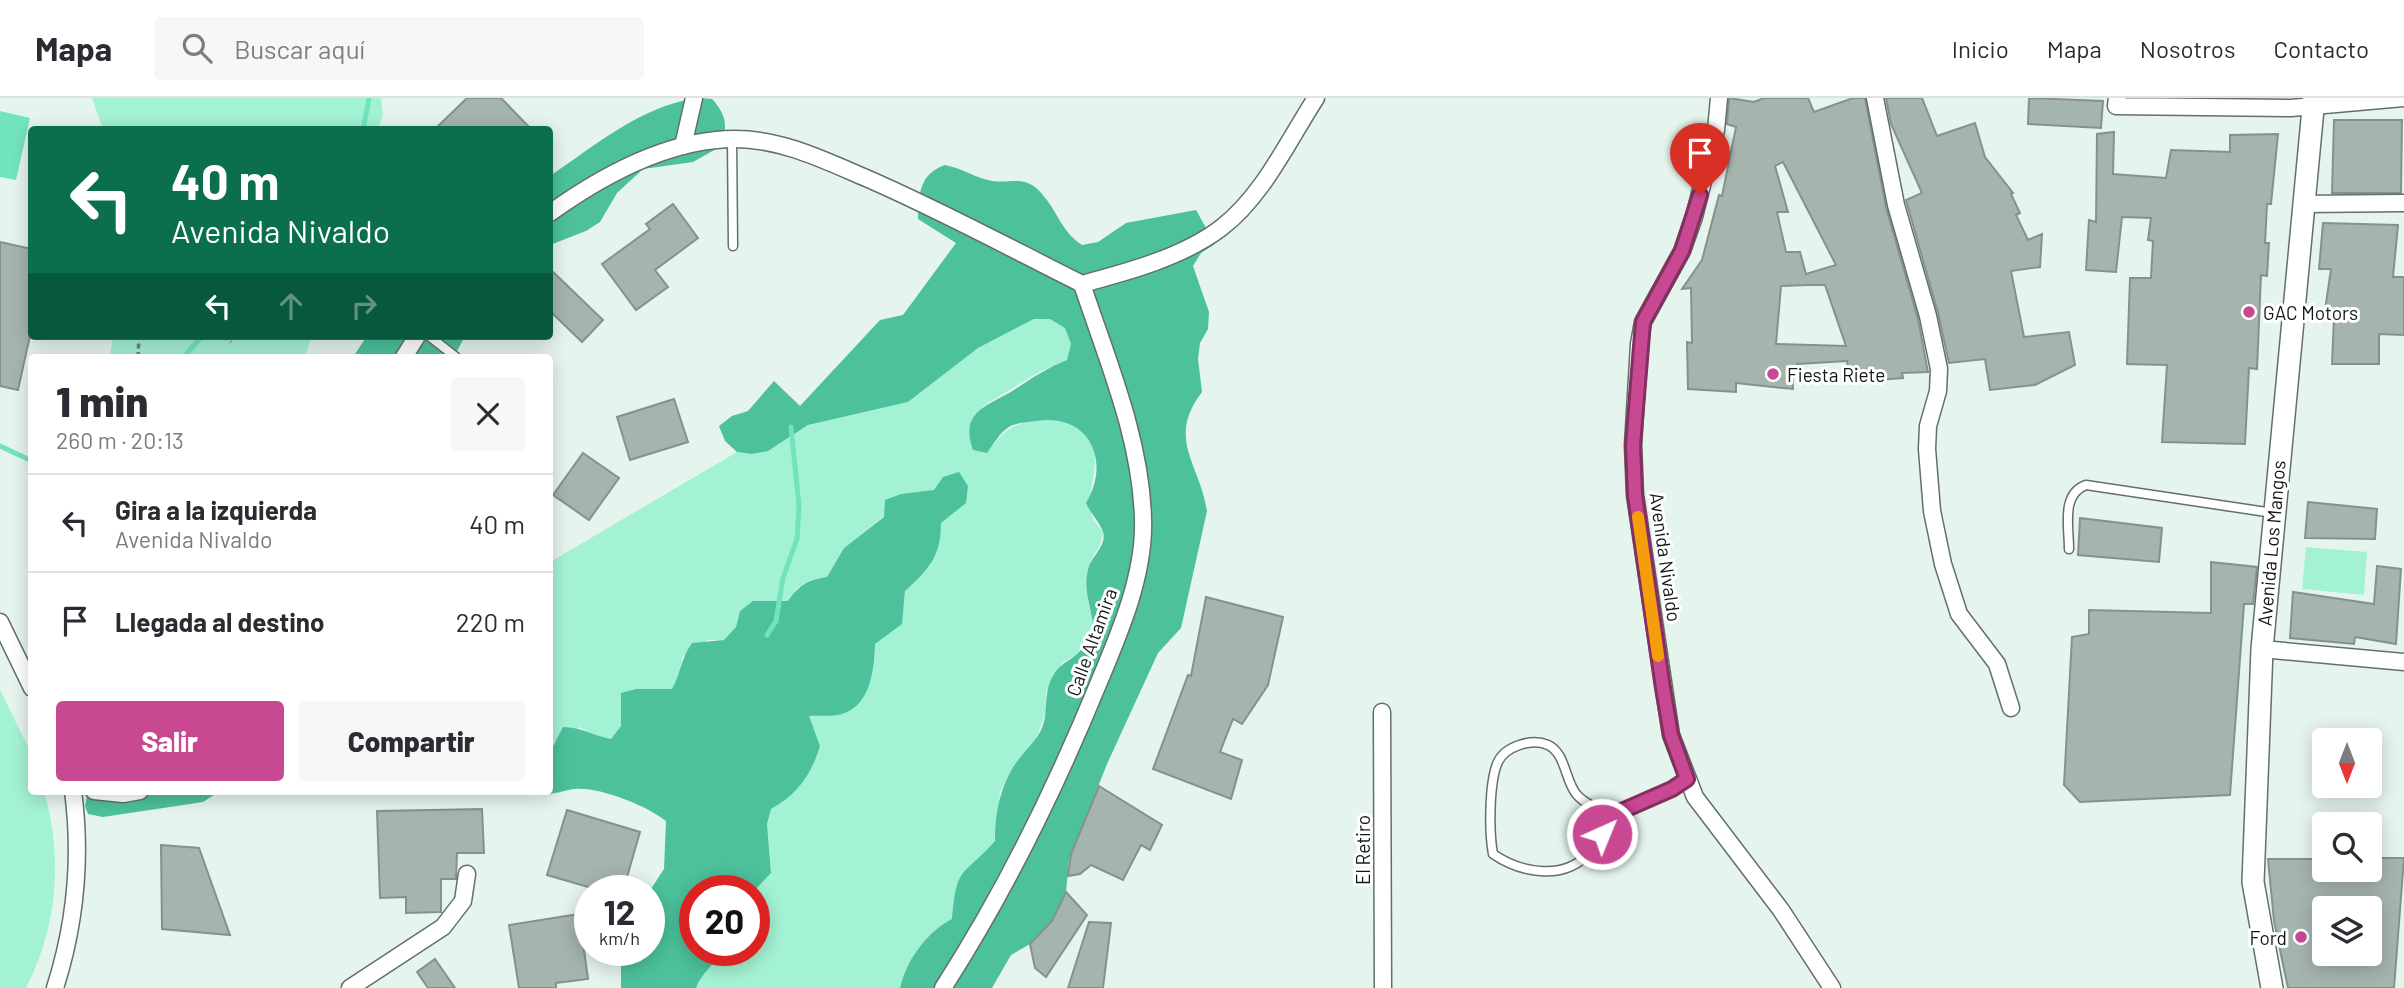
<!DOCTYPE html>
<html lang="es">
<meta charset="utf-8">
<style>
body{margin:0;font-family:Barlow,sans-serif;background:#f7f7f7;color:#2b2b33;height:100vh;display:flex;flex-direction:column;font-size:26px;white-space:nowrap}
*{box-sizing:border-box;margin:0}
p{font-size:23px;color:#7c7c81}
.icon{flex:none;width:38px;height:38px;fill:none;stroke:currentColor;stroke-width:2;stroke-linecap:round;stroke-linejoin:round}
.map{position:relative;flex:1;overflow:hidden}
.drawer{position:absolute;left:28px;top:256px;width:525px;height:441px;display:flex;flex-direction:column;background:#fff;border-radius:7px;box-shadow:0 4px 18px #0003}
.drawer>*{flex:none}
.guide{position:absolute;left:28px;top:28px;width:525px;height:214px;border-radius:7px;box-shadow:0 4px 18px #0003;background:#0b6e4f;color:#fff;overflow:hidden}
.needle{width:46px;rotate:180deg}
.buttons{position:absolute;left:2312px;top:630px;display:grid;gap:14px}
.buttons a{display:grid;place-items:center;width:70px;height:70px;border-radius:7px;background:#fff;box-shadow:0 4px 18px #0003;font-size:35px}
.speed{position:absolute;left:574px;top:777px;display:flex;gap:14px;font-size:35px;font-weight:700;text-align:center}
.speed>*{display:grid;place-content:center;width:91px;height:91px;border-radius:50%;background:#fff;box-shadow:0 4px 18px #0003;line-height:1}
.speed small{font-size:18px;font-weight:400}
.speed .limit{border:10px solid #d22;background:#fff;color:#111}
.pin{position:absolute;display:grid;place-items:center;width:60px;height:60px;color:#fff;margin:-72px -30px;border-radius:50% 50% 50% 0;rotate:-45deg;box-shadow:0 0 7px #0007}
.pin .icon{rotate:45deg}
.me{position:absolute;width:77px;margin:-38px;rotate:44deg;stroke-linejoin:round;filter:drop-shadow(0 0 5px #0008)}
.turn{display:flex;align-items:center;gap:24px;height:147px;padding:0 28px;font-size:32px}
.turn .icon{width:91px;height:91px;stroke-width:2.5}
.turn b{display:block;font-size:49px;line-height:60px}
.lanes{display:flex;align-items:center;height:66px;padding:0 28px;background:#0003;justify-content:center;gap:35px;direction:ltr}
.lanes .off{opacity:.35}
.round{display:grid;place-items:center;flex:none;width:74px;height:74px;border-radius:7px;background:#f7f7f7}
.summary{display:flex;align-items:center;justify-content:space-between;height:119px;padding:0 28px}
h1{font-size:42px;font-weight:800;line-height:52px}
.action{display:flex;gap:14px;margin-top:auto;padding:14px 28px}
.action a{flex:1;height:80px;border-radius:7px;background:#c94892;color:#fff;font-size:28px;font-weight:800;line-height:80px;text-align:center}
.action a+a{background:#f7f7f7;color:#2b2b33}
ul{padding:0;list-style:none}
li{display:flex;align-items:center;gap:21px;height:98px;padding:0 28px;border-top:2px solid #e1e1e2}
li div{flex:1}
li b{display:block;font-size:26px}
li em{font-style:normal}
header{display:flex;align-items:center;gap:42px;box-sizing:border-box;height:98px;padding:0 35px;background:#fff;border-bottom:2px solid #e1e1e2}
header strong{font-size:33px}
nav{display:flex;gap:38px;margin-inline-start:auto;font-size:24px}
.search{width:490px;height:63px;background:#f7f7f7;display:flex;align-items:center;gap:18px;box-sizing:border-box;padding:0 24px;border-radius:7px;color:#7c7c81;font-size:26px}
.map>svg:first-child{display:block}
</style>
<header>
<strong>Mapa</strong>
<div class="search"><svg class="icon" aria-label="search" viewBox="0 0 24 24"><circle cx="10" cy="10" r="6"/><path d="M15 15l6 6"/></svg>Buscar aquí</div>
<nav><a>Inicio</a><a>Mapa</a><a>Nosotros</a><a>Contacto</a></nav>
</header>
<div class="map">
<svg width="2404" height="890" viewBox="0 0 2404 890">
<rect width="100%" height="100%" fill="#e5f4ed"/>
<g fill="#a4f2d4">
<path d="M92,0H381L383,17L378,31H103Z"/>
<path d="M1035,221H1050L1065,229L1071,246L1067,262L1039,274L983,308L987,355C1004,331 1016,323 1046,322C1059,321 1072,324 1082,333C1111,357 1081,392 1093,421C1095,425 1100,430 1103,434C1101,450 1095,453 1090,465C1082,488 1090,505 1093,528L1077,556L1062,565L1046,594L1047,610L1036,642L1007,681L1000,695L995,743C966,776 956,774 952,822C926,834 907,861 900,890H696C702,874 715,866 724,852H754V793L771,775L767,726L771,710C799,696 809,676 820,648L808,617L872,579L875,546C895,533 905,516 905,493C927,473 941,455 941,425L966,405L934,392L884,418L844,450L827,480L797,490L788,503H753L740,513L736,529L724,542H708L682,559L681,576L672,591H637L621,612V628L611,641L594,638L580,629L555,643L550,654V464L737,354L752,356L768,353L808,327L908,304L978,250Z"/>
<path d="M113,238H312L305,259H110Z"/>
<path d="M2306,449L2367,454L2364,497L2302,491Z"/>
<path d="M0,592L31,655L32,693H44C63,760 58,827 26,890H0Z"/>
</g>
<g fill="#4cc19c">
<path d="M697,0L712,1C726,16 730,31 718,50L693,64L643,71L617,95L600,124L586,133L550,147V78C596,47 641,8 697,0Z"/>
<path d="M945,67C961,70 976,80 992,83C1012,86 1025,76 1042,96C1058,114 1061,133 1082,147L1098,144L1126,125L1196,112L1215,146L1201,155L1193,168L1209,214L1208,231L1200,245L1198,261L1202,294C1166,341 1200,366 1207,413L1181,530L1158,555L1107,666L1069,762L1066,794L1052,823L1030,846L1011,857L992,890H900C907,861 926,835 952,821C957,766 962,780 995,743C995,716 1000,688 1016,665C1024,653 1036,644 1042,630C1049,613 1043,594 1053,578C1059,566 1068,564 1077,556C1085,549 1089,537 1093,528C1091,506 1082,491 1089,468C1093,457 1107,447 1103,434C1100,424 1090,415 1086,405C1112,362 1088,314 1036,323C1028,324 1015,325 1009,329C1000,334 993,347 987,355L973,352C959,313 988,308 1014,292C1032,280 1047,270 1067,262L1071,246L1065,230L1050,221H1034L978,250L908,304L808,327L768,353L752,356L737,354L725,343L719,328L732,318L748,313L774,283L800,308L880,222L903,217L956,145L918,121C919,96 919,76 945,67Z"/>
<path d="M367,238H465L454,259H353Z"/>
<path d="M959,374L968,388L966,405L941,425C941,458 929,471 905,493L902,526L875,546C874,572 871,607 842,616C832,619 819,617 809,618L820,648C811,677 798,696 771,711L767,726L771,775L754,793H695V852H724C715,866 702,874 696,890H621V853L649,852V794L664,771L666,723C648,708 598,688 574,691C561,693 550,699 537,693H550V654L563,629C582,629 593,638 611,641L621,628V595L636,591H672C681,575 681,560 692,545L724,542L736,529L740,513L753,503H788C799,487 808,482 827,479L844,450L884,419L885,402L901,396L934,392L943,379Z"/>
<path d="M88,693H220L203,704L103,719L88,716L85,708Z"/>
</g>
<path fill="#72e4bd" d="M0,13L30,20L16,82L0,79Z"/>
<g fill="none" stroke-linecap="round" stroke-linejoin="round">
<g stroke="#72e4bd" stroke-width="5">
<path d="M363,32L369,0"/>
<path d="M184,259L202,238"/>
<path d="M0,348L32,363"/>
<path d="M767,537L776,523L783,480L797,441L799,408L791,329"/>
</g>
</g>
<g fill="#a6b4ae" stroke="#84928c" stroke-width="2" fill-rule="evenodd">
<path d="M467,0H501L532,32H434Z"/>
<path d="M1729,0L1754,4L1764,0H1808L1814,14L1853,0H1865L1886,109L1918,221L1928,274L1902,275L1903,280L1850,284L1847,263L1797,266V271L1792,272L1793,291L1736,285V294L1688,291L1687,244L1692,245L1691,190L1682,191L1702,162L1719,97L1722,98L1736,29L1727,26ZM1783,64L1836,167L1806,176L1800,154H1786L1777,114H1788L1775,68ZM1809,187H1825L1846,248L1776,246L1781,188Z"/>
<path d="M1886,0H1922L1937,38L1975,25L1985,59L2013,95L2011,96L2020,115L2016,117L2028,142L2042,136L2040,169L2011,173L2024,239L2069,234L2075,267L2035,287L1990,292L1985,261L1949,265L1938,215L1906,102L1922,95L1891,26Z"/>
<path d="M2029,0L2103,3L2101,30L2028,26Z"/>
<path d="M2334,22H2402L2401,95H2332Z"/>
<path d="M2114,34L2113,76L2166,80L2171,52L2230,54V37L2278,36L2271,106H2267L2265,145H2269L2267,178L2261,177L2257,271L2249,270L2245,346L2162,344L2167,267L2127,266L2130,180H2151L2153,143L2148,142L2151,120L2122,119L2116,174L2086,172L2089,122L2096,124L2097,36Z"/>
<path d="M673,106L698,140L655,172L668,189L636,212L602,166L650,131L646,126Z"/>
<path d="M2323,125L2398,127L2393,179H2404V237L2379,236V266H2332L2334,220L2324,219L2331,171H2319Z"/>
<path d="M0,144L32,151V229L18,292L0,288Z"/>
<path d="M550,171L603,222L582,244L550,213Z"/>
<path d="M674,301L688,344L630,362L617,319Z"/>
<path d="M583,355L619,380L589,422L553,397Z"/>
<path d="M2308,404L2377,411L2375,441L2305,440Z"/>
<path d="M2080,420L2162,430L2159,464L2078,457Z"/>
<path d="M2211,464L2257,469L2253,506H2244L2230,697L2080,704L2064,687L2072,539L2089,536V512L2211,515Z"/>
<path d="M2377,468L2401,471L2396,546L2355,539L2354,546L2290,540L2293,494L2374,506Z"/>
<path d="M1206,499L1283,519L1268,587L1242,626L1233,621L1220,654L1242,662L1231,701L1153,671L1188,577L1191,578Z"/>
<path d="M1099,688L1162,727L1150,752L1141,747L1123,782L1091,767L1080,776L1068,778L1071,756Z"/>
<path d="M482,711L484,755H457L456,781H441V814L406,815V799L380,800L377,713Z"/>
<path d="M567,712L640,734L623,793H602L547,777Z"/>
<path d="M161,747L199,750L230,837L162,831Z"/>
<path d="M2370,760H2404L2394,890H2288L2274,823L2268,761H2324V772H2370ZM2324,810H2370V856H2324Z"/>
<path d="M1066,794L1087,817L1046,879L1035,870L1030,846L1052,823Z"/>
<path d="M579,816L588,881L556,885V890H519L509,827Z"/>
<path d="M1089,824L1111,825L1103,890H1068Z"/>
<path d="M435,861L455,890H428L417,874Z"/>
</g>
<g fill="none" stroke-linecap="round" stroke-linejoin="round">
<g stroke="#62706a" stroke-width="11">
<g id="service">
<path d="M732,41L733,148"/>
<path d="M429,238L456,259"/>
<path d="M2069,451C2069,428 2061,396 2086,387L2273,415"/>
<path d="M1615,716C1602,712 1587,708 1577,697C1565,684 1566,655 1548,647C1532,640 1504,648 1497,666C1489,687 1489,734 1493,756C1521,775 1565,784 1591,753C1600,743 1605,726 1615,717C1627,706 1668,693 1687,681"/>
</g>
</g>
<g stroke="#62706a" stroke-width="19">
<g id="minor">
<path d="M1719,0L1716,32L1694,119L1682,153L1643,224L1639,246L1633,347L1635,397L1671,637L1695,699L1781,812L1832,890"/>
<path d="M1875,0L1896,107L1928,218L1939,271L1938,293L1928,328L1927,351L1932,413L1943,466L1959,516L1997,566L2011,610"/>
<path d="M2117,0L2116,8L2291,10L2404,0"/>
<path d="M683,48L694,0"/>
<path d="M2302,106L2404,105"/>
<path d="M550,115C603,77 668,41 735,41C782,41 824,62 866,80C940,112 1010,150 1082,186C1127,174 1183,159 1221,130C1263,98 1288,43 1316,0"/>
<path d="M404,259L417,238"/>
<path d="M0,524L32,590"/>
<path d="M2262,551L2404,564"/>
<path d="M1382,614L1383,890"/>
<path d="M94,693L123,696L140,693"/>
<path d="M55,890C76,824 82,761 73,693"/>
<path d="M350,890L443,829L463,803L467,776"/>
<path d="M943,890C1005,794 1056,689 1099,584C1120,534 1145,476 1143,421C1141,340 1107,262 1082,186"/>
</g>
</g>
<g stroke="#62706a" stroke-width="24">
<path id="tertiary" d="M2272,890L2253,784L2262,551L2314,0"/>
</g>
<g stroke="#767f7b" stroke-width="3.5" stroke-dasharray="5 3.5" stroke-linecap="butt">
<path d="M31,122H32"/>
<path d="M224,238L231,244"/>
<path d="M138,259L139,238"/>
</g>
<use href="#service" stroke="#fff" stroke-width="8"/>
<use href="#minor" stroke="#fff" stroke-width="16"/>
<use href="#tertiary" stroke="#fff" stroke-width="21"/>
</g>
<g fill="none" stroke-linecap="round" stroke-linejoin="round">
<g stroke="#832f5f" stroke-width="18">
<path id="route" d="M1602,736L1615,716L1672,691L1687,681L1671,637L1663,590L1635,397L1633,347L1643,224L1682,153L1700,97"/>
</g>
<use href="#route" stroke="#c94892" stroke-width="12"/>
<path stroke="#f59e0b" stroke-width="12" d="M1638,419L1658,558"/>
</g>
<g fill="#c94892" stroke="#fff" stroke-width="2.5">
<circle cx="2249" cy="214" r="7"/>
<circle cx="1773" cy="276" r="7"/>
<circle cx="2301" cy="839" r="7"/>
</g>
<g text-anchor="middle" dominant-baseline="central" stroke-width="6" stroke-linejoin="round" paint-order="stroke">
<g font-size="19" fill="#131816" stroke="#fff" text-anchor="start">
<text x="2263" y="214">GAC Motors</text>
<text x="1787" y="276">Fiesta Riete</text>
<text x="2287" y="839" text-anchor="end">Ford</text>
</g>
<g font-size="19" fill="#131816" stroke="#fff">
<text transform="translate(2271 445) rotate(-85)">Avenida Los Mangos</text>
<text transform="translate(1666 459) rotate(82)">Avenida Nivaldo</text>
<text transform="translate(1091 544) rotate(-70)">Calle Altamira</text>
<text transform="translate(1362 752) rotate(-90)">El Retiro</text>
</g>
</g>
</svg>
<div class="buttons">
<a><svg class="needle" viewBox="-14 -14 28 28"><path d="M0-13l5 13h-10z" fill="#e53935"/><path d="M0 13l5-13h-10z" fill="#7c7c81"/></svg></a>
<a><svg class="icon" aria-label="search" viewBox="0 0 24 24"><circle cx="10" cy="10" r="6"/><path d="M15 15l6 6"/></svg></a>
<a><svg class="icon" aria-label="layers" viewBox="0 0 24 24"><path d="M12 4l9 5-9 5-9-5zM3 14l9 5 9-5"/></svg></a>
</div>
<div class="speed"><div>12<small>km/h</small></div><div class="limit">20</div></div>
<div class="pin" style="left:1700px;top:97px;background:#d93025"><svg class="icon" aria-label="arrive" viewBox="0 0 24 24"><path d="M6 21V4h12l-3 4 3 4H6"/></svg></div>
<svg class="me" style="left:1602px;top:736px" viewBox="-20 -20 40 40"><circle r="17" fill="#c94892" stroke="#fff" stroke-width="3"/><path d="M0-11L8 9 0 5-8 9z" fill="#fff"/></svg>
<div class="guide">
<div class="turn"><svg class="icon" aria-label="left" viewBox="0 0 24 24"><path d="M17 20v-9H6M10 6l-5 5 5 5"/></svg><div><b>40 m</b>Avenida Nivaldo</div></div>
<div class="lanes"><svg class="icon" aria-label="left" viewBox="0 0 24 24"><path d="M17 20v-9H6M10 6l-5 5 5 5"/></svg><svg class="icon off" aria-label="ahead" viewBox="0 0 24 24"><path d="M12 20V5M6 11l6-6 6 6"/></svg><svg class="icon off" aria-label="right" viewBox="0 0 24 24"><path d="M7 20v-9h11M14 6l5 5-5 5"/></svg></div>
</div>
<section class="drawer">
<div class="summary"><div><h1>1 min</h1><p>260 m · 20:13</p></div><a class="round"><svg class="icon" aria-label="close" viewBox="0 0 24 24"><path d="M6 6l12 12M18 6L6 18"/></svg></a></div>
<ul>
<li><svg class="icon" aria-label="left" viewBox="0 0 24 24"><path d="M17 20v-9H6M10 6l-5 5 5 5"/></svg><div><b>Gira a la izquierda</b><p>Avenida Nivaldo</p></div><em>40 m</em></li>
<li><svg class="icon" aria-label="arrive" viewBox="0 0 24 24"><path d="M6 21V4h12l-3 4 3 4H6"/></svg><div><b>Llegada al destino</b></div><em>220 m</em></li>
</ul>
<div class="action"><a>Salir</a><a>Compartir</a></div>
</section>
</div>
